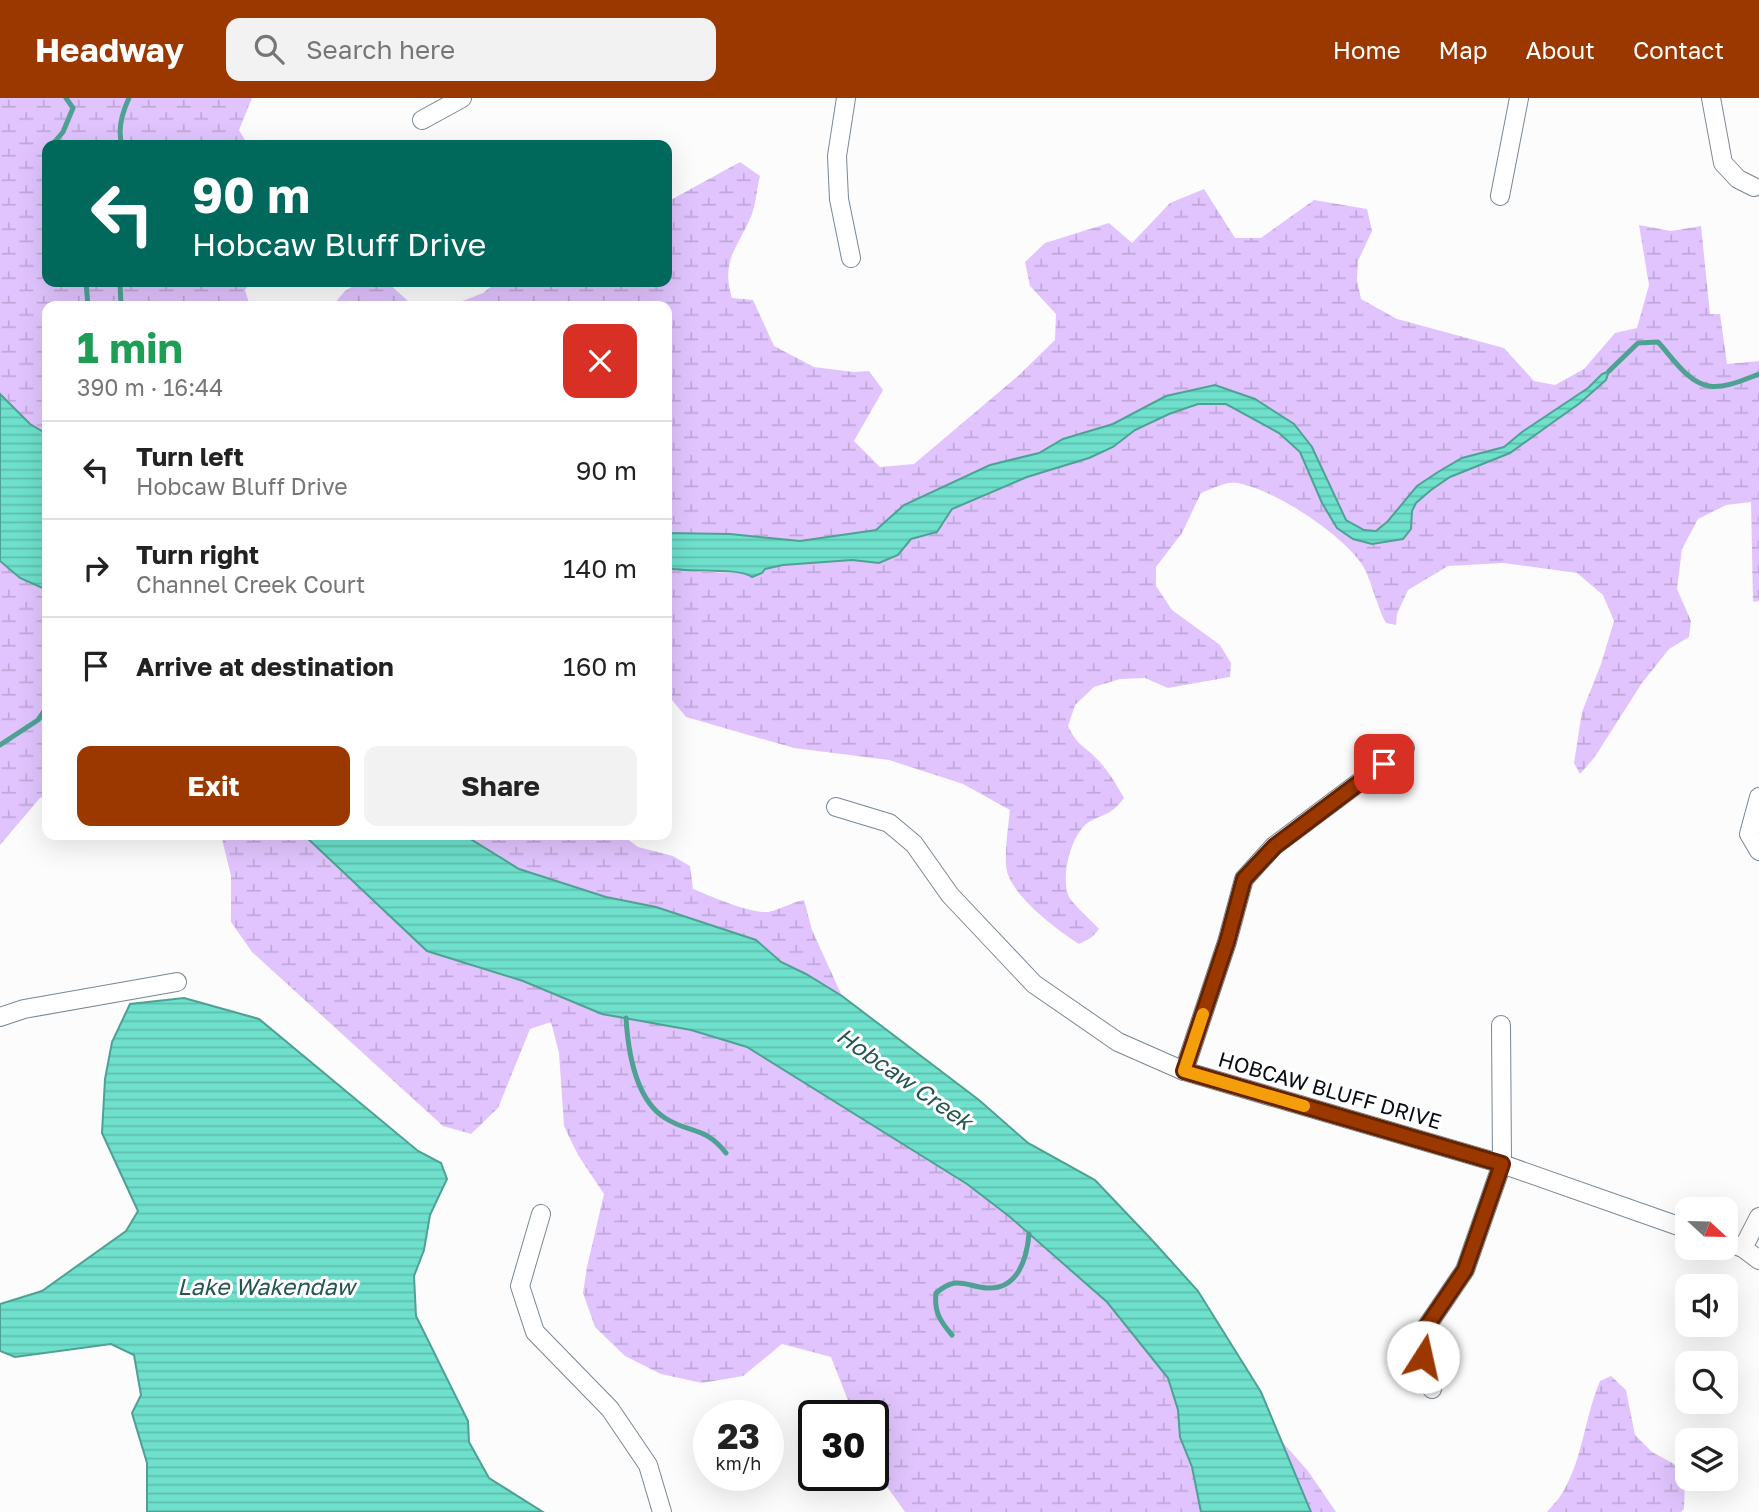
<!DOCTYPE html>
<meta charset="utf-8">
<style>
body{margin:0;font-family:"Golos Text",sans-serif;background:#f2f2f2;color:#222;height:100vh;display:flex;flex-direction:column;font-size:26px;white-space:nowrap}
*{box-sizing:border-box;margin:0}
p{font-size:23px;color:#767676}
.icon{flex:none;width:38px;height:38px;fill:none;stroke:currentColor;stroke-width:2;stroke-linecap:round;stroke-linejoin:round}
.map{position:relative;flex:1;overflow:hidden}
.drawer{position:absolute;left:42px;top:203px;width:630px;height:539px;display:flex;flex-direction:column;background:#fff;border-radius:14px;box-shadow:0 7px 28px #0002}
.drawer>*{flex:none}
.top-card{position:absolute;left:42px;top:42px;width:630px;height:147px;border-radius:14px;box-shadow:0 7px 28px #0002;background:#00695c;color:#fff;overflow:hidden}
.needle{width:46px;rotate:112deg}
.buttons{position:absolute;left:1675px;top:1099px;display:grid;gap:14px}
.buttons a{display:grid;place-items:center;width:63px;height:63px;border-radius:14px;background:#fff;box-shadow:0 7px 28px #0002;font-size:35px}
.speed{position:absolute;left:693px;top:1302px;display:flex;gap:14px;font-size:35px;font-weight:700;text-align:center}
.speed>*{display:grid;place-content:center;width:91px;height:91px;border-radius:50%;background:#fff;box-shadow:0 7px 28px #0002;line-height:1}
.speed small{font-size:18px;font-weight:400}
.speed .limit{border:4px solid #111;border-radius:10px;background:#fff;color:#111}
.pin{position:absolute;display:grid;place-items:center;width:60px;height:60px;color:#fff;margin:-30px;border-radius:14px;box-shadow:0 4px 10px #0006}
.me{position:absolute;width:77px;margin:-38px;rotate:10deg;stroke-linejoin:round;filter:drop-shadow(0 0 5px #0008)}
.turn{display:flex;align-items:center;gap:24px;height:147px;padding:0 35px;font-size:32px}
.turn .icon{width:91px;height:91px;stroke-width:2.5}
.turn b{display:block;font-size:49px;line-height:60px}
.round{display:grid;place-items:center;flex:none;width:74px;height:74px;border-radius:14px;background:#f2f2f2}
.overview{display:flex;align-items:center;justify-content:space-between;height:119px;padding:0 35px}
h1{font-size:42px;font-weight:700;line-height:52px;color:#1e9e55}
.action{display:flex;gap:14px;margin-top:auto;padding:14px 35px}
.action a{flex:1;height:80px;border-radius:14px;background:#9b3800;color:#fff;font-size:28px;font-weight:700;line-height:80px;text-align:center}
.action a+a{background:#f2f2f2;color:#222}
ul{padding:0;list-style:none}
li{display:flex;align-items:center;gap:21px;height:98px;padding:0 35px;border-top:2px solid #e0e0e0}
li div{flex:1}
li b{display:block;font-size:26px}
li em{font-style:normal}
header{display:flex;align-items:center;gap:42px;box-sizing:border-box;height:98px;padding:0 35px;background:#9b3800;color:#fff}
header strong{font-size:33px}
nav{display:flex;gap:38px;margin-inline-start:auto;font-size:24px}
.search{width:490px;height:63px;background:#f2f2f2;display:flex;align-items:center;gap:18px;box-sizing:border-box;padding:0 24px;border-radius:14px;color:#767676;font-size:26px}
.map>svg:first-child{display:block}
</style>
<header>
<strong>Headway</strong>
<div class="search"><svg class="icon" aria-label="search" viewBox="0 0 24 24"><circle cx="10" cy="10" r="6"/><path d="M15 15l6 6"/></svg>Search here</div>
<nav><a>Home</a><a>Map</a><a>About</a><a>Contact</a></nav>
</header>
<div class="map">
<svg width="1759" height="1414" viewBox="0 0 1759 1414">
<defs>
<pattern id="wetland-marsh" width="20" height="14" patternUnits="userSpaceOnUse" patternTransform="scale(1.75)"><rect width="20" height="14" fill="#e1c4fe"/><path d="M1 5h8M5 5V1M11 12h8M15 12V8" fill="none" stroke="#c0a7d9"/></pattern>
<pattern id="water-rules" width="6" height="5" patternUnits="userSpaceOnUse" patternTransform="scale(1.75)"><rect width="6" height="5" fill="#6ee0cc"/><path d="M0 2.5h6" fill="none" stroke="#5ebfae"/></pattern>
</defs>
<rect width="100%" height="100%" fill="#fcfcfc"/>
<g fill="url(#wetland-marsh)">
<path d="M0,0H252L239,32L248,47H47V184H251L245,192L250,208H47V336L30,327L0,296Z"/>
<path d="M740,64L760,78C757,90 756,105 752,116C739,149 720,161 732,200L753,202L774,248L814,269L854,274L869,273L883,292L854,343L880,369L914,366L1018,278L1055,242L1056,216L1030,188L1025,164L1045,145L1109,125L1132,145L1170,105L1204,91L1235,140H1261L1314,102L1367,111L1372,133L1358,163L1357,182L1361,201L1397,221L1504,250L1534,283L1555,287L1584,271L1615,235L1637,230L1649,187L1639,127L1671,133L1701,128L1710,216H1720L1727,266L1759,263V503L1753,504L1751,404L1726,407L1698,421L1682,451L1677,491L1691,523L1689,539L1669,551L1642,585L1594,660L1580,676L1574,665L1582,614L1601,566L1614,523L1603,497L1577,475L1503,465L1448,468L1408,492L1397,516L1396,527L1386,525C1376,507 1371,479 1361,465C1340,435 1274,391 1237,385C1227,383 1211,391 1201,395L1182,435L1156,469V488L1172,512L1220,547L1231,565L1230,579L1168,590L1145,580L1120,581L1094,589L1075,607L1068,628C1078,649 1084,647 1098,662C1109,674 1116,686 1124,700C1110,718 1107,714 1089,724C1071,735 1060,780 1069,799C1072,805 1093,824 1099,831L1092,839L1079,846C1057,832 1007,795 1006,767C1005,749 1008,730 1010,712L963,686L889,662L794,650L686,619L667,596V470L705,474L746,475L783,467L852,462L879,465L898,457L911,441L937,434L952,411L1028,379L1089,360L1113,349L1135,332L1169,316L1198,306H1226L1279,335L1300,354L1322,405L1337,430L1353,441L1372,446L1403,441L1411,431L1412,413L1416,405L1431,392L1450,379L1510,355L1558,322L1602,276L1588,290L1522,334L1504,349L1462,360L1417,388L1388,423L1376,433L1364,432L1346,422L1312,349L1255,301L1166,298L1113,326L1063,341L1039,355L990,367L904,407L876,432L800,443L730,436H669L667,435V208H450L483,195L497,184H667V104Z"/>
<path d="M360,184H387L408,203L431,208H332L345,193Z"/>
<path d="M0,464L20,480L47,492V698L40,700L0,747Z"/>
<path d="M221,737H304L427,853L523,883L602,916L691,932L747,949L967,1086L1010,1119L1107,1204L1168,1280L1178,1312L1180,1339L1192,1369L1201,1414H905L873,1369V1318H854L831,1259L782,1246L743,1278L702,1285L661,1276L625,1258L595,1229L583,1195L587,1169L604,1096L578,1057L564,1028L559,955L551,924L530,931L498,1010L471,1036L443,1028L252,854L231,824V778Z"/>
<path d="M464,737H622L638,749L673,758L690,768L693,791C710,798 749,815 767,814C774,814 793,804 804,802L812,832L842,898L806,876L781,864L756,842L656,809L606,799L519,771Z"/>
<path d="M1611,1278L1626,1292L1635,1337L1652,1354L1674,1366L1685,1382L1684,1411L1681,1414H1547C1553,1407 1560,1400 1564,1392C1583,1359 1585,1318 1600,1283Z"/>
<path d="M1277,1338L1308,1373L1336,1414H1311Z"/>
</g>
<g fill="url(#water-rules)" stroke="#4fa194" stroke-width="2">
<path d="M1609,273L1606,282L1580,305L1510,355L1450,379L1431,392L1416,405L1412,413L1411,431L1403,441L1372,446L1353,441L1337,430L1322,405L1300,354L1279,335L1226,306H1198L1169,316L1135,332L1113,349L1089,360L1027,379L952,411L937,434L911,441L898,457L879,465L852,462L783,467L765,471L762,475L752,479C739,469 688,475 667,470V435L730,436L800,443L876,432L904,407L990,367L1039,355L1063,341L1113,326L1166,298L1215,287L1255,301L1294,326L1312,349L1346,422L1364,432L1376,433L1388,423L1417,388L1438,374L1462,360L1504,349L1522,334L1588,290L1602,276Z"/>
<path d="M0,296L30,326L47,336V492L20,480L0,463Z"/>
<path d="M304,737H464L519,771L606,799L656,809L756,842L781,864L806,876L842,898L979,1002L1028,1045L1095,1082L1151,1141L1198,1193L1261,1294L1311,1414H1201L1192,1369L1180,1339L1178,1312L1168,1280L1107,1204L1010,1119L967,1086L747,949L691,932L602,916L523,883L427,853Z"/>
<path d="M184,900L259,921L418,1053L441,1065L447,1081L430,1117L424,1152L414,1178L416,1218L468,1323L469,1344L489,1380L543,1414H147V1365L132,1315L141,1297L134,1257L111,1246L15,1259L0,1253V1206L42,1193L126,1133L138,1113L102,1035L105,981L112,944L130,906Z"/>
</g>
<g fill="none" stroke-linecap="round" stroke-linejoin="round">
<g stroke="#4fa194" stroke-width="5">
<path d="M52,47L63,34L73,10L66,0"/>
<path d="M122,47C117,31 122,15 129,0"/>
<path d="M47,66V75"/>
<path d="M86,184L88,208"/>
<path d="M120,184L121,208"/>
<path d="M1609,273L1638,245L1658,244C1672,259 1688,285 1709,288C1725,291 1745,281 1759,276"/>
<path d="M0,647L38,622L47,609"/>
<path d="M626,920C628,952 635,1001 665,1020C690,1036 705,1028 726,1055"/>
<path d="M952,1237C940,1223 934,1214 936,1195C958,1177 964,1188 987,1190C1018,1192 1027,1160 1029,1136"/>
</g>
<g stroke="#788895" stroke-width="20">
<g id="street">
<path d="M846,0L837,58L839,101L851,160"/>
<path d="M1711,0L1723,65L1738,81L1754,89"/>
<path d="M422,22L462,0"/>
<path d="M1500,98L1519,0"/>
<path d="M1759,699L1749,736L1759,753"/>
<path d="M836,709L889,725L914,746L950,797L1034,886L1118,944L1184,973L1502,1066L1687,1131"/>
<path d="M0,919L24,911L177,884"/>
<path d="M1184,973L1227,844L1244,781L1274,748L1405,650"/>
<path d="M541,1116L520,1188L535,1234L610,1311L648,1367L662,1414"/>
<path d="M1726,1144L1743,1150L1759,1162"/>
<path d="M1743,1150L1759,1119"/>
<path d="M1432,1291L1423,1259L1427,1228L1465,1172L1502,1066L1501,927"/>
</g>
</g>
<use href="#street" stroke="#fff" stroke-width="18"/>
</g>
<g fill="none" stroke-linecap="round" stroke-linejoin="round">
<g stroke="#652400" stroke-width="18">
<path id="route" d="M1384,666L1275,748L1244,781L1227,844L1184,973L1502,1066L1465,1172L1427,1228L1423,1259"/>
</g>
<use href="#route" stroke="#9b3800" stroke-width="12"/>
<path stroke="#f59e0b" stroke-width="12" d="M1203,916L1184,973L1304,1008"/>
</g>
<g text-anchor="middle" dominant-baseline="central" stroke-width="6" stroke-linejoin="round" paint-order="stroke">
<g font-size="21" fill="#080e13" stroke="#fff">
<text transform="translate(1330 992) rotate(16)">HOBCAW BLUFF DRIVE</text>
</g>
<g font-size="23" font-style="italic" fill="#26574f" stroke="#fff">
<text transform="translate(905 980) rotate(35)">Hobcaw Creek</text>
<text x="266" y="1188">Lake Wakendaw</text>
</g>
</g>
</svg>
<div class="buttons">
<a><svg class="needle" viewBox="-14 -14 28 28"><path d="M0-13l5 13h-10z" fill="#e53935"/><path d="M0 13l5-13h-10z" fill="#767676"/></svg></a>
<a><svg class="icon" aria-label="sound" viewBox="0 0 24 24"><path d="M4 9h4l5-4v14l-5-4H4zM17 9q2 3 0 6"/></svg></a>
<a><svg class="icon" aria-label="search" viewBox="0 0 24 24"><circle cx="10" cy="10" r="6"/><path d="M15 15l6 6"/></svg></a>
<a><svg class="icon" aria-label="layers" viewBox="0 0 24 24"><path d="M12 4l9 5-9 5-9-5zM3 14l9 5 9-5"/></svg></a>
</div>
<div class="speed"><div>23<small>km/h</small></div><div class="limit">30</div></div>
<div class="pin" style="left:1384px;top:666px;background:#d93025"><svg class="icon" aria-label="arrive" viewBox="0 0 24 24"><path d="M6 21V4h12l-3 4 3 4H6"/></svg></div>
<svg class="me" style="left:1423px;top:1259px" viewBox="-20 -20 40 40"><circle r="19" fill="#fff"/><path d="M0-13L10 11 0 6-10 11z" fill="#9b3800"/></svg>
<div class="top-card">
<div class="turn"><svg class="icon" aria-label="left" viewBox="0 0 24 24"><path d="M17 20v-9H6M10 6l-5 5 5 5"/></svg><div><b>90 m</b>Hobcaw Bluff Drive</div></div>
</div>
<section class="drawer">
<div class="overview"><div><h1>1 min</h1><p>390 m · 16:44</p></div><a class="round" style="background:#d93025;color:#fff"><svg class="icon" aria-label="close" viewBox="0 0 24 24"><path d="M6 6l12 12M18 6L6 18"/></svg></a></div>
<ul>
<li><svg class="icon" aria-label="left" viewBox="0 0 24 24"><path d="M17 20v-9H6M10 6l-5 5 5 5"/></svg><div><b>Turn left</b><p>Hobcaw Bluff Drive</p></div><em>90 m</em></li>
<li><svg class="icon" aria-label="right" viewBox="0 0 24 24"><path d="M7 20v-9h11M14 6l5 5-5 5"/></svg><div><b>Turn right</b><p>Channel Creek Court</p></div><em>140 m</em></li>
<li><svg class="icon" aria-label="arrive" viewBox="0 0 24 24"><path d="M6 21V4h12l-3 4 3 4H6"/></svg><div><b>Arrive at destination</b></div><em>160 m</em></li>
</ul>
<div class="action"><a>Exit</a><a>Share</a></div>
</section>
</div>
